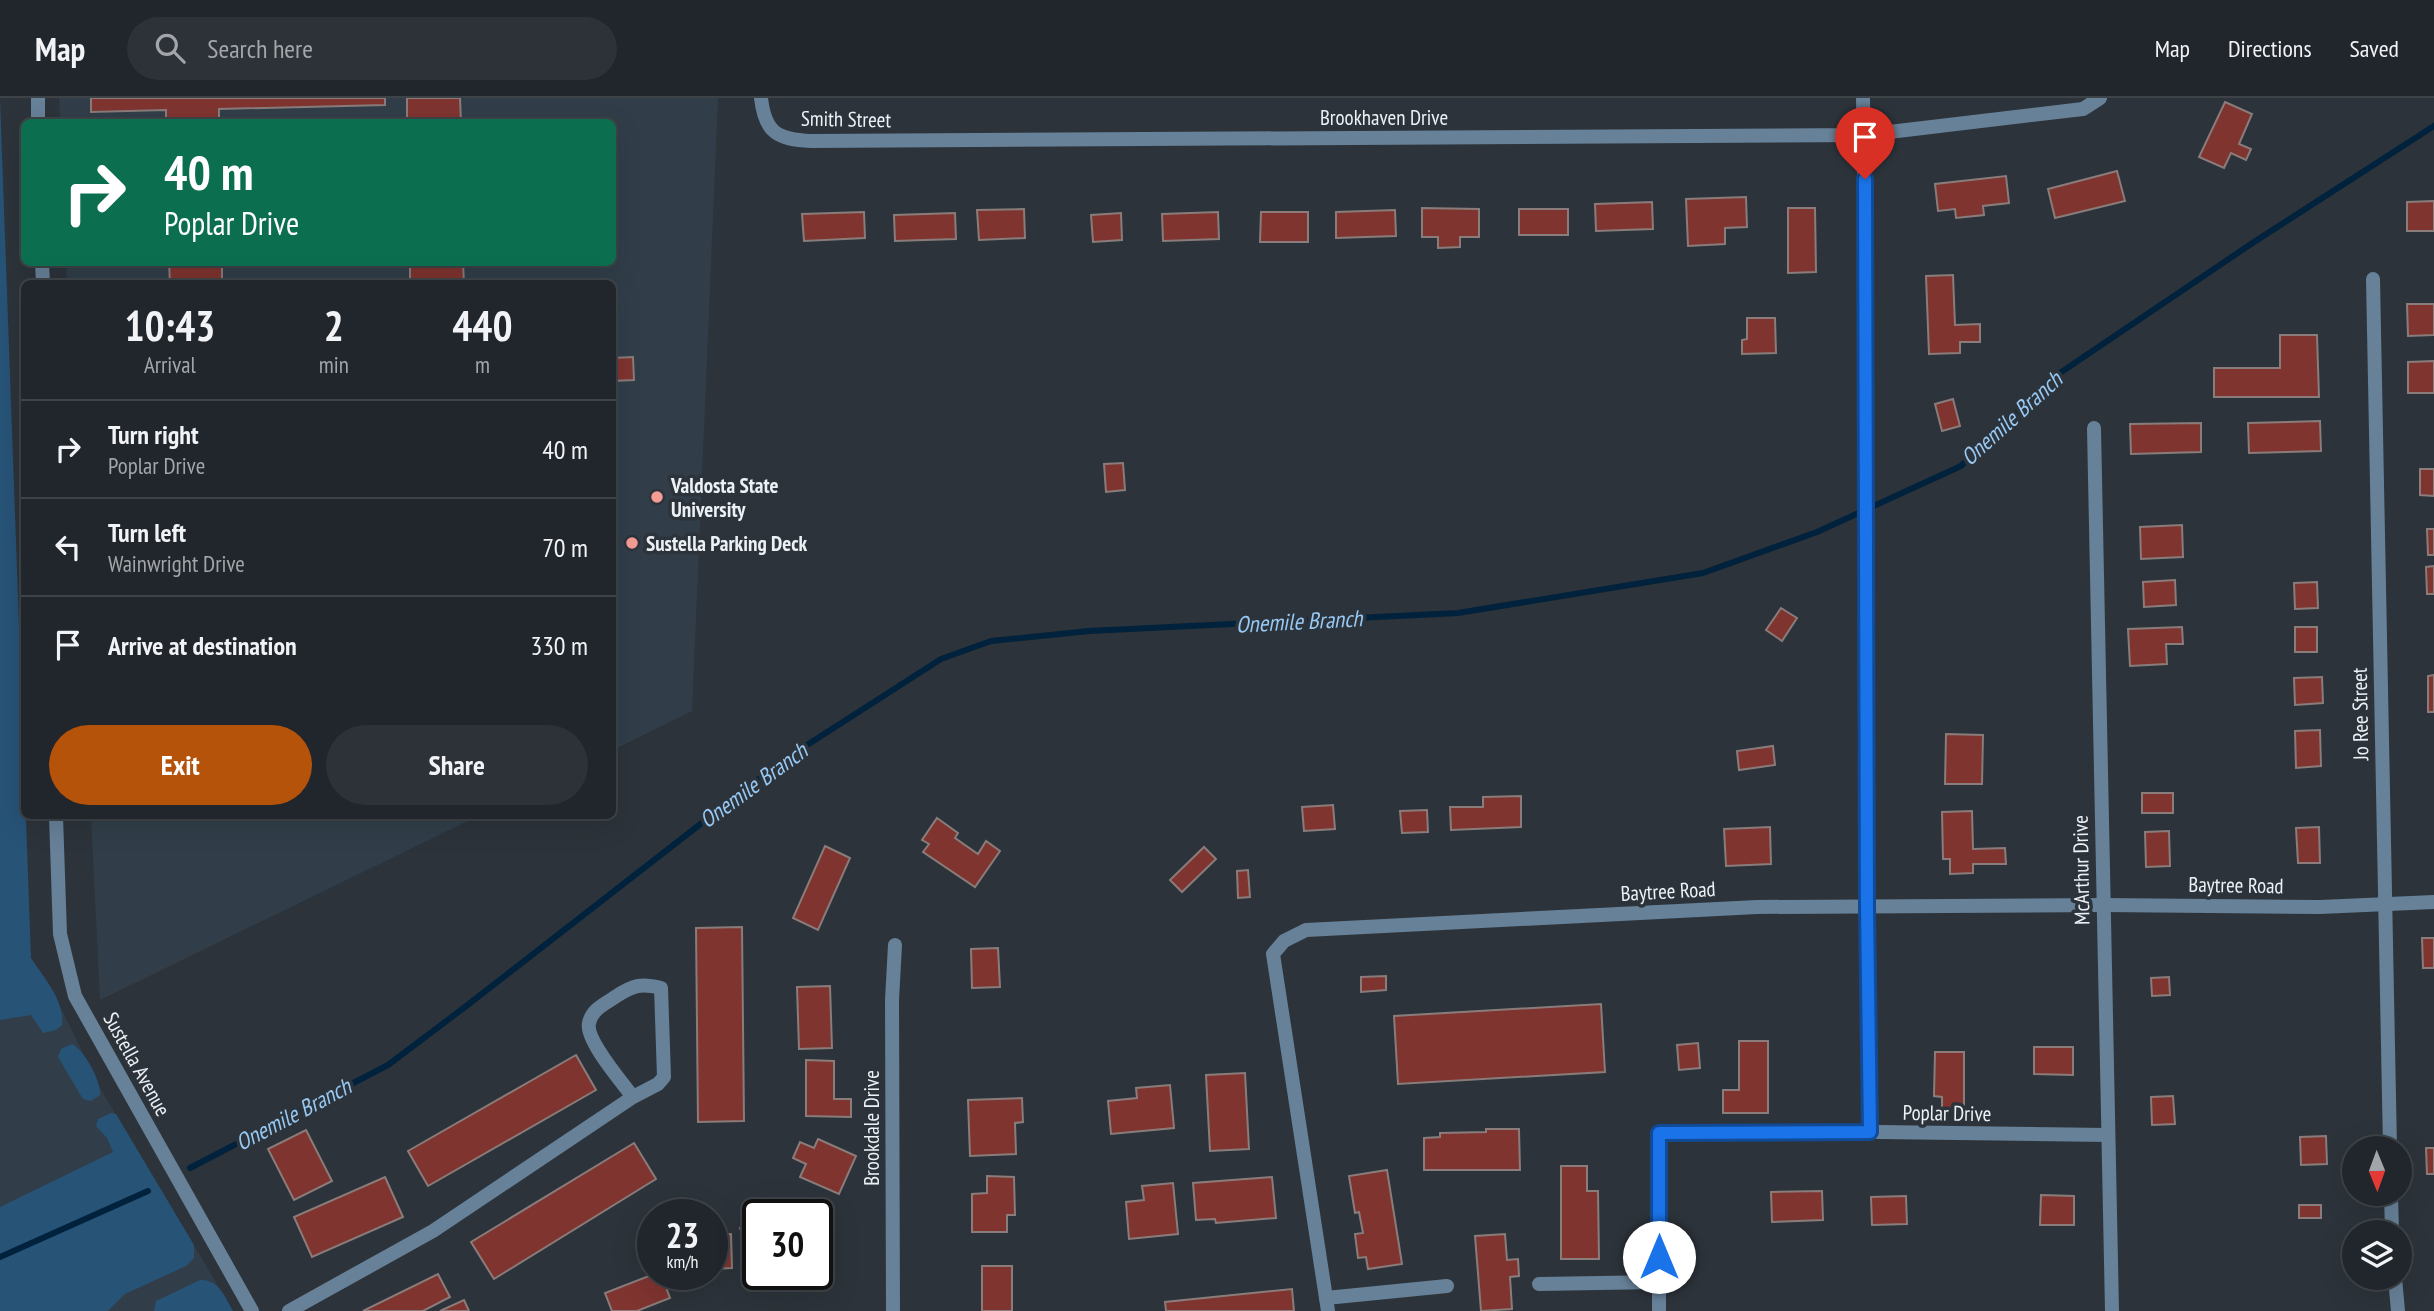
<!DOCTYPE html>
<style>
body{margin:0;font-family:"PT Sans Narrow",sans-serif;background:#2d3238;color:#f1f3f6;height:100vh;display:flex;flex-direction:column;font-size:26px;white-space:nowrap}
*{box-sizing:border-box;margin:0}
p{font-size:23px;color:#a2a5a9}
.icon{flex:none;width:38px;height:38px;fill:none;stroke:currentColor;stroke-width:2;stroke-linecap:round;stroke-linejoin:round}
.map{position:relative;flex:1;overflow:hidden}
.drawer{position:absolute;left:21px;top:182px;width:595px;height:539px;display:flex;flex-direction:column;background:#21262c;border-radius:10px;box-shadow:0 7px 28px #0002,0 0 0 2px #3e4348}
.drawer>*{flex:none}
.top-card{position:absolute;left:21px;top:21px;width:595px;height:147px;border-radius:10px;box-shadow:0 7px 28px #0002,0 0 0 2px #3e4348;background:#0b6e4f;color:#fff;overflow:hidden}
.needle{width:46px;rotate:179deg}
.buttons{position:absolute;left:2342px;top:1038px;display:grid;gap:14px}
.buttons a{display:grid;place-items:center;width:70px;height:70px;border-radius:50%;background:#21262c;box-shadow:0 7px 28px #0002,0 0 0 2px #3e4348;font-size:35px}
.speed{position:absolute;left:637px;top:1101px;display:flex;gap:14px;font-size:35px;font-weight:700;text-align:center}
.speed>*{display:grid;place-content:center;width:91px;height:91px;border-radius:50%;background:#21262c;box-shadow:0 7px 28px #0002,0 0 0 2px #3e4348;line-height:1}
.speed small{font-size:18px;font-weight:400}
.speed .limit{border:4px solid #111;border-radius:10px;background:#fff;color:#111}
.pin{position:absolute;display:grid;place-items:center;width:60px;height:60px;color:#fff;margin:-72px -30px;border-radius:50% 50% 50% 0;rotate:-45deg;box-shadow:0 0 7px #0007}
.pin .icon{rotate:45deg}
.me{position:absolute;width:77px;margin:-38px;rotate:0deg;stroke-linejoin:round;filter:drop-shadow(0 0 5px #0008)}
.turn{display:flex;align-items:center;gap:24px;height:147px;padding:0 28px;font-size:32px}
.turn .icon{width:91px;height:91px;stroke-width:2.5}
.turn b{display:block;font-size:49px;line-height:60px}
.eta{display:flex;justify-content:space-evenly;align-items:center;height:119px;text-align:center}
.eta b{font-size:42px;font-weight:700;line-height:49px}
.primary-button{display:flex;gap:14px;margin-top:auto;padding:14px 28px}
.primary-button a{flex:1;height:80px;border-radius:42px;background:#b45309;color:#fff;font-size:28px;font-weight:700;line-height:80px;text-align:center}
.primary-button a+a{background:#2d3238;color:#f1f3f6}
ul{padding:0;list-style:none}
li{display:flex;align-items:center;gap:21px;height:98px;padding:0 28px;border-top:2px solid #3e4348}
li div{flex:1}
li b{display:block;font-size:26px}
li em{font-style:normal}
header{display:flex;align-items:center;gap:42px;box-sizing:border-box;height:98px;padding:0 35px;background:#21262c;border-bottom:2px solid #3e4348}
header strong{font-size:33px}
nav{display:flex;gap:38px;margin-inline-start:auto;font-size:24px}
.search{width:490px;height:63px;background:#2d3238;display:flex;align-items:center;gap:18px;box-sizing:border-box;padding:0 24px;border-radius:38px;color:#a2a5a9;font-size:26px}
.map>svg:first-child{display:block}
</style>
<header>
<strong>Map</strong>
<div class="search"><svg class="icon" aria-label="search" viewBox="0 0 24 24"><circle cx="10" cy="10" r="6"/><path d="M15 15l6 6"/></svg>Search here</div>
<nav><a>Map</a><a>Directions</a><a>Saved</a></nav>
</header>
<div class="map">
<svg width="2434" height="1213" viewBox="0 0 2434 1213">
<rect width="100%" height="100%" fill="#2c333a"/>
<g fill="#313e49">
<path d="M59,0H718L692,613L613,652L612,186L67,185L66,164H612V24H60Z"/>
<path d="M91,718H478L100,902Z"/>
<path d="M54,896L100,990L233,1213H0V905Z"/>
</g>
<g fill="#275377">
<path d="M0,0L31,860C44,880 65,903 62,927L56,932L43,935L31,917L0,922Z"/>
<path d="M72,946C84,952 101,982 100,997L91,1003L83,1001L58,959L61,951Z"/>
<path d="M111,1015L116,1016L194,1147V1160L186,1168L125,1196L108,1213H0V1109L113,1054L107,1040L96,1028L98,1021Z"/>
<path d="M200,1182C219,1181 225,1199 233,1213H154L156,1203Z"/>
</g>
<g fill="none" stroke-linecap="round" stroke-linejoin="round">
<g stroke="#00223c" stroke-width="6">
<path d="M190,1070L388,967L465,909L779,665L941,561L991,543L1089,533L1458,515L1703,475L1817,434L1961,368L2054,279L2254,144L2434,28"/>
<path d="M0,1159L148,1093"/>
</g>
</g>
<g fill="#7f3430" stroke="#897c7a" stroke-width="2">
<path d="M91,0H385V7L219,11V24H166V12L91,14Z"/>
<path d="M407,0H460L461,24H407Z"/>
<path d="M2225,4L2252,16L2239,46L2251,51L2246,62L2231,55L2224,70L2199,59Z"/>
<path d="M2117,73L2125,103L2055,120L2048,91Z"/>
<path d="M2006,78L2009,105L1983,108L1984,117L1956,120L1955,111L1938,113L1935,86Z"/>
<path d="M1746,99L1747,129L1725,130V146L1688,148L1686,101Z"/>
<path d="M2434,103V133H2407V104Z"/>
<path d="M1652,104L1653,131L1596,133L1595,106Z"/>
<path d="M1422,110L1479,111V139H1460V149L1438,150V139H1422Z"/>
<path d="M1788,110H1815L1816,174L1788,175Z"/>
<path d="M1024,111L1025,140L979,142L977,112Z"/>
<rect x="1519" y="111" width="49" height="26"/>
<path d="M1395,112L1396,138L1336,140V114Z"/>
<path d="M864,114L865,140L804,143L802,116Z"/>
<path d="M1218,114L1219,141L1163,143L1162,116Z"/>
<path d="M1261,114H1308V144H1260Z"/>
<path d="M955,115L956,141L895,143L894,117Z"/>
<path d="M1121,115L1122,142L1093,144L1091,117Z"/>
<path d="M169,164H222V186H170Z"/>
<path d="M410,164H463L464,186H410Z"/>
<path d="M1953,177L1955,227L1980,226V244H1960V255L1929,256L1926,178Z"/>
<path d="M2407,206H2434V237L2408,238Z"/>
<path d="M1747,220H1775L1776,255L1742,256V242L1747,241Z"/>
<path d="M2280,237H2317L2319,299H2214V270H2280Z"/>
<path d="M633,259L634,282L612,283V260Z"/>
<path d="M2434,263V295H2408V264Z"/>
<path d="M1953,301L1960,328L1942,333L1935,306Z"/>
<path d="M2320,323L2321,353L2249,355L2248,325Z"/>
<path d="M2201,325V354L2131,356L2130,326Z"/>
<path d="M1123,365L1125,392L1106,394L1104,366Z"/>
<path d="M2420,371H2434V398L2420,397Z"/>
<path d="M2182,427L2183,459L2141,461L2140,429Z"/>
<path d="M2427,431H2434V457H2428Z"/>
<path d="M2434,468V496H2427L2426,469Z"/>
<path d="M2175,482L2176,507L2144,509L2143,484Z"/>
<path d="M2317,484L2318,510L2295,511L2294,485Z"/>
<path d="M1781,510L1797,520L1782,543L1766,532Z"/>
<path d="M2182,529L2183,546H2166L2167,566L2130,568L2128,531Z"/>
<rect x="2295" y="529" width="22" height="25"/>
<path d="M2434,577V614H2428V578Z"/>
<path d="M2322,579L2323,605L2295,607L2294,580Z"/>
<path d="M2320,632L2321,668L2296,670L2295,633Z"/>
<path d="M1946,636L1983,637L1982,686H1945Z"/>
<path d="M1773,648L1775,667L1739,672L1737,653Z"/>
<rect x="2142" y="695" width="31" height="20"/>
<path d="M1521,698V729L1451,732L1450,709H1483V699Z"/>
<path d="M1333,707L1335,731L1304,733L1302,709Z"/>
<path d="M1427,712L1428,734L1402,735L1400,713Z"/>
<path d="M1972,713L1973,751L2005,750L2006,766H1973V775L1950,776V761H1943L1942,714Z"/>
<path d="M937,720L958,735L955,740L978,756L986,743L1000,753L975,789L923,754L929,746L922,742Z"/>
<path d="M1770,729L1771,766L1726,768L1724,731Z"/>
<path d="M2319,729L2320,765H2298L2296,730Z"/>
<path d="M2169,733L2170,768L2146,769L2145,734Z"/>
<path d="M825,748L850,760L818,832L793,820Z"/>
<path d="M1204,749L1216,761L1182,794L1170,782Z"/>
<path d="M1248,772L1250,799L1238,800L1237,773Z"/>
<path d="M742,829L744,1023L698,1024L696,830Z"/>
<path d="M2422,840H2434V870H2423Z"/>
<path d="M998,850L1000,889L972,890L971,851Z"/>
<path d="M1386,878V892L1361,894V879Z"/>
<path d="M2169,879L2170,897L2152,898L2151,880Z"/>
<path d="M830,888L832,950L799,951L797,889Z"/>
<path d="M1601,906L1605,974L1398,986L1394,918Z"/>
<path d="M1739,943H1768V1015H1723V992H1739Z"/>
<path d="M1698,945L1700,970L1679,972L1677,947Z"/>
<path d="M2034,949H2073V977L2034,976Z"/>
<path d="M1935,954H1964V1014L1942,1013V999L1934,998Z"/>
<path d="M576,957L596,992L428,1088L408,1053Z"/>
<path d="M806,962L834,963V1001H851V1019L806,1018Z"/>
<path d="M1245,975L1249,1051L1210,1053L1206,977Z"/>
<path d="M1170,987L1174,1030L1111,1036L1108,1003L1137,1000L1136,990Z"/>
<path d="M2173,998L2175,1026L2152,1027L2151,999Z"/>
<path d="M1022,1000L1023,1024L1015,1025L1016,1056L970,1058L968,1002Z"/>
<path d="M1486,1031H1519L1520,1072H1424V1040L1440,1039V1035L1486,1034Z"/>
<path d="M306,1032L332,1083L294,1102L268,1051Z"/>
<path d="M2326,1038L2327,1066L2301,1067L2300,1039Z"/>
<path d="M818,1041L856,1058L839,1096L800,1079L806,1066L793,1060L800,1044L814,1050Z"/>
<path d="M634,1045L656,1081L494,1181L471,1144Z"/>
<path d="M2426,1050H2434V1076H2427Z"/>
<path d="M1561,1068H1587V1093H1598L1599,1161H1561Z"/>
<path d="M1387,1072L1402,1166L1368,1171L1366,1159L1358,1160L1355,1136L1363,1135L1359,1114L1355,1115L1349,1078Z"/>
<path d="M987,1078L1014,1079L1015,1117H1007V1134H972V1096L987,1095Z"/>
<path d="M385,1079L403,1119L312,1159L294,1119Z"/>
<path d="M1272,1079L1276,1120L1216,1125L1215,1121L1196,1122L1193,1085Z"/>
<path d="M1173,1085L1178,1136L1129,1141L1126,1104L1144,1102L1142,1088Z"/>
<path d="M1822,1093L1823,1122L1772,1124L1771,1094Z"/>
<path d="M2041,1097L2074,1098V1127H2040Z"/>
<path d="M1906,1098L1907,1126L1872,1127L1871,1099Z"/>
<rect x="2299" y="1107" width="22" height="13"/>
<path d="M758,1123V1146L748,1150L740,1130Z"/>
<path d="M731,1136L732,1170L712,1171V1137Z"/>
<path d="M1505,1136L1507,1162L1518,1161L1519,1178L1510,1179L1512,1211L1481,1213L1475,1138Z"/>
<rect x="982" y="1168" width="30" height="45"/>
<path d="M438,1176L450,1199L423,1213H363Z"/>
<path d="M654,1176H661L670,1200L637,1213H612L605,1195Z"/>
<path d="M1292,1191L1294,1213H1166L1165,1204Z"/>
<path d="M464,1202L469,1213H440Z"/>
</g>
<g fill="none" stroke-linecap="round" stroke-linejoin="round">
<g stroke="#678198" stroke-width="14">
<path d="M38,0V24"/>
<path d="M761,0C765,35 777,41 811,43L1864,37L2083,11L2100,0"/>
<path d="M1863,0C1870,345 1865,690 1870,1034"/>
<path d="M42,164L43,186"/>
<path d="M2373,181L2390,1050"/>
<path d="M2094,330L2112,1213"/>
<path d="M56,718L60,836L75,898L252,1213"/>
<path d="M2391,1096L2392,1134"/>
<path d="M2395,1180L2398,1213"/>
<path d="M1539,1186L1659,1184"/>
<path d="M1326,1200L1447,1188"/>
<path d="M289,1213L433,1133L633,999L658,986L664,979L661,890C641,885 633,887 615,899C605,906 592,911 589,925C585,942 622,984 633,999"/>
<path d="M893,1213L892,902L895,847"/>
<path d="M1328,1213L1273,856L1284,843L1306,832L1757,809L2103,807L2320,809L2434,804"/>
<path d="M1659,1213V1035L1801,1033L2108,1037"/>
</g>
</g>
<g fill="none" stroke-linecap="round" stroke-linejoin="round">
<g stroke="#114b97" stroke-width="18">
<path id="route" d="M1659,1159V1035L1870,1034L1867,808L1865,81"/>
</g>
<use href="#route" stroke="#1a73e8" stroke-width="12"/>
</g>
<g fill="#f59c94" stroke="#2c333a" stroke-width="2.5">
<circle cx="657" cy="399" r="7"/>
<circle cx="632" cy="445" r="7"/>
</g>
<g text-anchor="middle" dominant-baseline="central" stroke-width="7" stroke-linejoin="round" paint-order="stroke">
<g font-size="21" fill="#ecf1f6" stroke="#2c333a">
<text x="1384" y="19">Brookhaven Drive</text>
<text transform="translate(846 21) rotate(1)">Smith Street</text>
<text transform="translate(2360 616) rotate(-91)">Jo Ree Street</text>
<text transform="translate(2081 772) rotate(-91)">McArthur Drive</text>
<text transform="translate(2236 787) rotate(1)">Baytree Road</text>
<text transform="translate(1668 793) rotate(-3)">Baytree Road</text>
<text transform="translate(137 966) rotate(61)">Sustella Avenue</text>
<text transform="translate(1947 1015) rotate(1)">Poplar Drive</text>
<text transform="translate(871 1030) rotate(-90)">Brookdale Drive</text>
</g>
<g font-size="21" font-weight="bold" fill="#ecf1f6" stroke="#2c333a" text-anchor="start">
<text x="671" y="387">Valdosta State<tspan x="671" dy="24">University</tspan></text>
<text x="646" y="445">Sustella Parking Deck</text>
</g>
<g font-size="23" font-style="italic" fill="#97c9f4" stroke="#2c333a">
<text transform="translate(2011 320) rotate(-42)">Onemile Branch</text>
<text transform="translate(1299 523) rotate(-3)">Onemile Branch</text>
<text transform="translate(753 687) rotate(-36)">Onemile Branch</text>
<text transform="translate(293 1016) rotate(-28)">Onemile Branch</text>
</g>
</g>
</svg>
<div class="buttons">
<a><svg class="needle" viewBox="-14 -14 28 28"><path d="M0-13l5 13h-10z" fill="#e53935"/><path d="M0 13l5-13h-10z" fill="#a2a5a9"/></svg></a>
<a><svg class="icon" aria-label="layers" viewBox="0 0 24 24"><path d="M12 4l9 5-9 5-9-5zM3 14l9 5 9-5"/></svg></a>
</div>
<div class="speed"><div>23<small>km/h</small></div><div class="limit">30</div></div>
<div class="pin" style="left:1865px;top:81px;background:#d93025"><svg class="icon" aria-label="arrive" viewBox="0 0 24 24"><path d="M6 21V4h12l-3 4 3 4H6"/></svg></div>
<svg class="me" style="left:1659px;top:1159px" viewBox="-20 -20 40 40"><circle r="19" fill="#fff"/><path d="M0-13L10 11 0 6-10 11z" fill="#1a73e8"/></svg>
<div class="top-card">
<div class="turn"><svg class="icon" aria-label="right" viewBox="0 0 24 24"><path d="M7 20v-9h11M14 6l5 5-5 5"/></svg><div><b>40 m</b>Poplar Drive</div></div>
</div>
<section class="drawer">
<div class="eta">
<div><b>10:43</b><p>Arrival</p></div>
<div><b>2</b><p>min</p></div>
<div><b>440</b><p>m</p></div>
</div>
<ul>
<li><svg class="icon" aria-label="right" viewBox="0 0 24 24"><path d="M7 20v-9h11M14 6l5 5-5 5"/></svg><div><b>Turn right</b><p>Poplar Drive</p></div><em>40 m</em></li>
<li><svg class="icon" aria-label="left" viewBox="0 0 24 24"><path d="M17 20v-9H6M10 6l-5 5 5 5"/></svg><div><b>Turn left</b><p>Wainwright Drive</p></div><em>70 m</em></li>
<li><svg class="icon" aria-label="arrive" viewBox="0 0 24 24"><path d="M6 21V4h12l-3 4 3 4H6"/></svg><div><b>Arrive at destination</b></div><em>330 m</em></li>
</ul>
<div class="primary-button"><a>Exit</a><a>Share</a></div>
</section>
</div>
